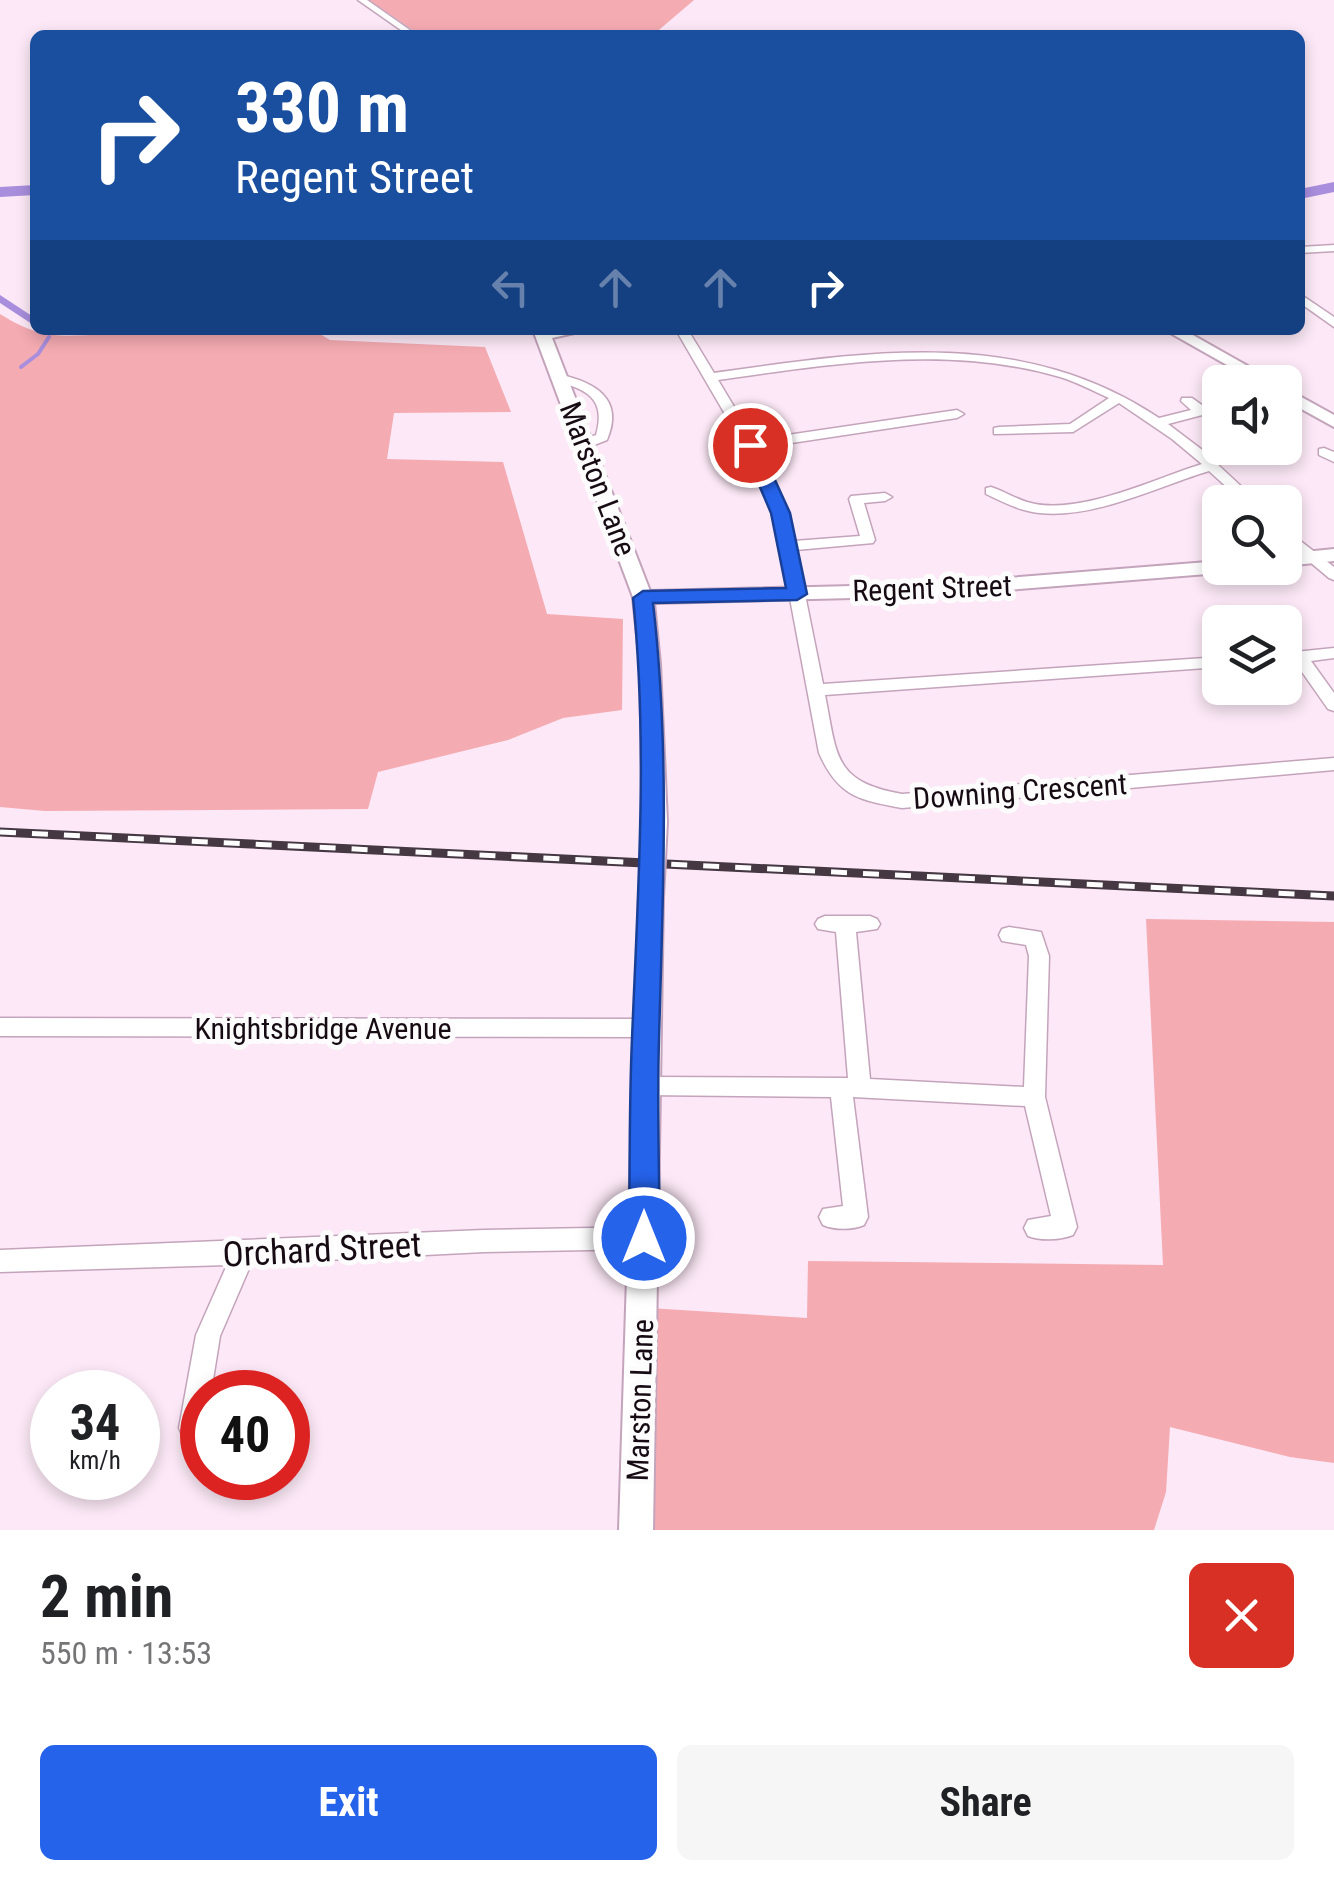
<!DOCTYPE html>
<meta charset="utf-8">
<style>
body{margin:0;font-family:"Roboto Condensed",sans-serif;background:#f6f6f6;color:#202124;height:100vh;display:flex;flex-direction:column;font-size:38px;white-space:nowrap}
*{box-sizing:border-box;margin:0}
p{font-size:32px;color:#757577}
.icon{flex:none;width:55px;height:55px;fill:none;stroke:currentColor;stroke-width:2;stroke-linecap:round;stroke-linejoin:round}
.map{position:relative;height:1530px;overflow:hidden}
.details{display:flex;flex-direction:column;background:#fff;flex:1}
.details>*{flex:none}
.hud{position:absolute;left:30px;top:30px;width:1275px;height:305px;border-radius:15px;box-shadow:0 5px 15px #0003;background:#1a4fa0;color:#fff;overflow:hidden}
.buttons{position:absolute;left:1202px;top:365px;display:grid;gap:20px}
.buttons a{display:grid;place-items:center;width:100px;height:100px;border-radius:15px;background:#fff;box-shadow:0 5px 15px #0003;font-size:50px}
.speed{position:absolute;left:30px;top:1370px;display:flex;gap:20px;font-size:50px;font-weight:700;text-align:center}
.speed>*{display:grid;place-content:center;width:130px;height:130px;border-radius:50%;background:#fff;box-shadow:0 5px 15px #0003;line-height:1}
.speed small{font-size:25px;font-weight:400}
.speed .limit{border:15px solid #d22;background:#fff;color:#111}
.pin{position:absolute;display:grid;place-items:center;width:85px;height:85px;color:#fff;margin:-42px;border:5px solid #fff;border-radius:50%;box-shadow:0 2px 10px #0007}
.me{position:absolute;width:110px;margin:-55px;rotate:0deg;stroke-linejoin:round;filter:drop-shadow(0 0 8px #0008)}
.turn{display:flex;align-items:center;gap:35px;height:210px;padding:0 40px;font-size:45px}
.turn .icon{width:130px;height:130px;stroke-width:2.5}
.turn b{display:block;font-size:70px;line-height:85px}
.lanes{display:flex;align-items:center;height:95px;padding:0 40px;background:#0003;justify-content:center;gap:50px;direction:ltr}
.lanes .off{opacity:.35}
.round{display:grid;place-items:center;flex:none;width:105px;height:105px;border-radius:15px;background:#f6f6f6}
.head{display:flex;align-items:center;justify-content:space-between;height:170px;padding:0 40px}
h1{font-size:60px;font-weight:700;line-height:75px}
.action{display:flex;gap:20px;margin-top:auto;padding:20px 40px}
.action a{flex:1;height:115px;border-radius:15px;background:#2563eb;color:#fff;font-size:40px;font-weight:700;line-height:115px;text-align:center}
.action a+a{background:#f6f6f6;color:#202124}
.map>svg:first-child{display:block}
</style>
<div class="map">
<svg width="1334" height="1530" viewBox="0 0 1334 1530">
<rect width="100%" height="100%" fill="#fce8f6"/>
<g fill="#f5abb2">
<path d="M369,0H694L653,35H420Z"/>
<path d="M0,314C40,339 59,337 104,334L109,330H313L330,340L485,347L511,412L394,413L387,459L503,462L547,614L623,619L622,710L563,718L508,740L378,772L368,809L45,811L0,807Z"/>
<path d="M1146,919L1334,922V1463L1290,1457L1170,1427L1166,1492L1154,1530H642L649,1308L807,1318L808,1261L1163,1265Z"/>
</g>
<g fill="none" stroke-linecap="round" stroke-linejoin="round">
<path stroke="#a88edd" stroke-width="4" d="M21,367L38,354L49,337"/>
<path fill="#a88edd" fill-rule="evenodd" d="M0,295L35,318V326L0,303Z"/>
<g fill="#a88edd" fill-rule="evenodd">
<path d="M1334,182V192L1300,199V189Z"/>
<path d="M35,185V195L0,197V187Z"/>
</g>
<g stroke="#c4a4bb" stroke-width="3">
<g id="minor">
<path d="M358,0H367L417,35H408Z"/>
<path d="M1334,245V251L1300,253V247Z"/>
<path d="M1300,294L1334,317V327L1300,303Z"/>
<path d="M676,330H688L714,373C869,351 1021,326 1159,418L1191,410L1181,401L1182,398H1192L1206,408V414L1168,424L1201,449L1258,502H1243L1209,471C1156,487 1095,519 1039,513C1020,511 1003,502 986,494V488L991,487C1006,492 1019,501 1035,504C1085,513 1154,479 1202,464L1172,439L1119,403L1073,432L994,434V428L999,427L1070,424L1109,398C1093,391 1077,382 1060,377C948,344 831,364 718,380L754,440L957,410L964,414L957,418L758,448L788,513L794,541L860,536L849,499L851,496L885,493L892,497L885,501L864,503L875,540L873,543L796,550L823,684L1220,657V667L825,695C837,755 833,782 902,794L1334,758V770L902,808C858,800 838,796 819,753L774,513L743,445Z"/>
<path d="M558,374C594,382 625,398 607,440L589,447H579V441L596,435C607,398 585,388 554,381L552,378Z"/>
<path d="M1324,448L1334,452V462L1319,455V449Z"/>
<path d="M1285,529L1334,567V580L1329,578L1285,541Z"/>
<path d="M1334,648V658L1311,661L1334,693V711L1328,709L1295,662L1285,663V653Z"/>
<path d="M825,916H870L877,919L880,924L877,929L856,932L870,1079L1024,1087L1029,956L1026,945L1002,941L999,935L1002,929L1009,927L1041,932L1049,956L1045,1097L1077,1227L1073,1235C1060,1240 1041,1241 1028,1236L1024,1228L1028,1220L1051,1216L1025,1106L853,1097L868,1217L864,1225C852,1230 835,1230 823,1225L819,1217L823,1209L843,1206L831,1097L645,1095L637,1093L634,1086L637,1079L645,1077L848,1078L836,932L818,929L815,924L818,919Z"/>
<path d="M0,1018L646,1019L653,1022L656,1028L653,1034L646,1037L0,1036Z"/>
<path d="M645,1227L653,1230L657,1238L653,1246L645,1249L484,1252L251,1264L220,1336L211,1392H202V1434L192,1441L183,1437L179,1428L196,1335L227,1265L0,1272V1250L484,1230Z"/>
</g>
</g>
<g stroke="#c4a4bb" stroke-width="4">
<g id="tertiary">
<path d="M533,330H588L552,338L650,591L933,584L1220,561V568H1229L1220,573L933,596L654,603L660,664L667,822L663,828H647L643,822L640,664L633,597Z"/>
<path d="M1165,330H1184L1276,382H1257Z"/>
<path d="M1285,388L1334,415V427L1285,400Z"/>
<path d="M1334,549V561L1285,566V554Z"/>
<path d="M651,887L660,890L663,897L653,1530H619L639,897L642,890Z"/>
</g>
</g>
<use href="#minor" fill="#fff" fill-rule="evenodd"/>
<use href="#tertiary" fill="#fff" fill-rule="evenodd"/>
<g stroke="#453842" stroke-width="9">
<path id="rail" d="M0,832L1334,896"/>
</g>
<use href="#rail" stroke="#fcfcfc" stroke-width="5" stroke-dasharray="16" stroke-linecap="butt"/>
<g stroke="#c4a4bb" stroke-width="28" stroke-linecap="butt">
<path id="tertiary-bridge" d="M651,897L655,822"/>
</g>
<use href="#tertiary-bridge" stroke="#fff" stroke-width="24"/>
</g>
<path fill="#2563eb" stroke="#184099" stroke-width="2.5" d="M750,440L759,445L790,513L807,594L797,600L653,603C670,749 663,893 659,1039C657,1105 659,1171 660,1238L655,1248L644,1252L634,1248L629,1238C630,1172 629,1105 632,1039C638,891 648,745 633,598L643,591L786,588L771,513L742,445Z"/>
<g text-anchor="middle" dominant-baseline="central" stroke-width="10" stroke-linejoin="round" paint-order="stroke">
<g font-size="30" fill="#160b13" stroke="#fcfcfc">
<text transform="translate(598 479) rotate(69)">Marston Lane</text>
<text transform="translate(932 588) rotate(-2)">Regent Street</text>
<text transform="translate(1020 791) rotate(-4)">Downing Crescent</text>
<text x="323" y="1028">Knightsbridge Avenue</text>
<text transform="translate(640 1400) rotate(-88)">Marston Lane</text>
</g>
<g font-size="35" fill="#160b13" stroke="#fcfcfc">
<text transform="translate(322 1250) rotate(-3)">Orchard Street</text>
</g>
</g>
</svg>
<div class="buttons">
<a><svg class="icon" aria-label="sound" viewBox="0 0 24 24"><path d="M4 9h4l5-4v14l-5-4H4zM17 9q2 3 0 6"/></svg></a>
<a><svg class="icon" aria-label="search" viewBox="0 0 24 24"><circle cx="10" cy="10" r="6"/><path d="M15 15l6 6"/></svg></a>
<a><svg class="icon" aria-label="layers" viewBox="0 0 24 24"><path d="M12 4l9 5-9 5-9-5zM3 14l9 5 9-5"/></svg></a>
</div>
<div class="speed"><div>34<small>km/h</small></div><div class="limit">40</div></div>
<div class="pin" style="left:750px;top:445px;background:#d93025"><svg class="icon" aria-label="arrive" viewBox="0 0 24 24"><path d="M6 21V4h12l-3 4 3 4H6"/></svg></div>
<svg class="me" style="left:644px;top:1238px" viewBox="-20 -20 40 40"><circle r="17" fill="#2563eb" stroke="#fff" stroke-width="3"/><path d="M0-11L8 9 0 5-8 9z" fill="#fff"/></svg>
<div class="hud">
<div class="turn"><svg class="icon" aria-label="right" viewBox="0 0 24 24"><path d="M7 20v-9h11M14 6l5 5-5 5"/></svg><div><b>330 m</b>Regent Street</div></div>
<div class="lanes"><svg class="icon off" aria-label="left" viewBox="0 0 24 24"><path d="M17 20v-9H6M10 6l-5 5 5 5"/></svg><svg class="icon off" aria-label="ahead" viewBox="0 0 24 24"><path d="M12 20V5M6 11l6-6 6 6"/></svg><svg class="icon off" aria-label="ahead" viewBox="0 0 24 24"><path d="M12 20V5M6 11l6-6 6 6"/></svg><svg class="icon" aria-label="right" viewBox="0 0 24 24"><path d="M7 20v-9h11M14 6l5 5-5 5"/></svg></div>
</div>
</div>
<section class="details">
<div class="head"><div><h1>2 min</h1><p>550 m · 13:53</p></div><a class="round" style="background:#d93025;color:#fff"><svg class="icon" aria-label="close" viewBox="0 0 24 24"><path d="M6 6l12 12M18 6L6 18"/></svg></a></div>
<div class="action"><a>Exit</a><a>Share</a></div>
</section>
